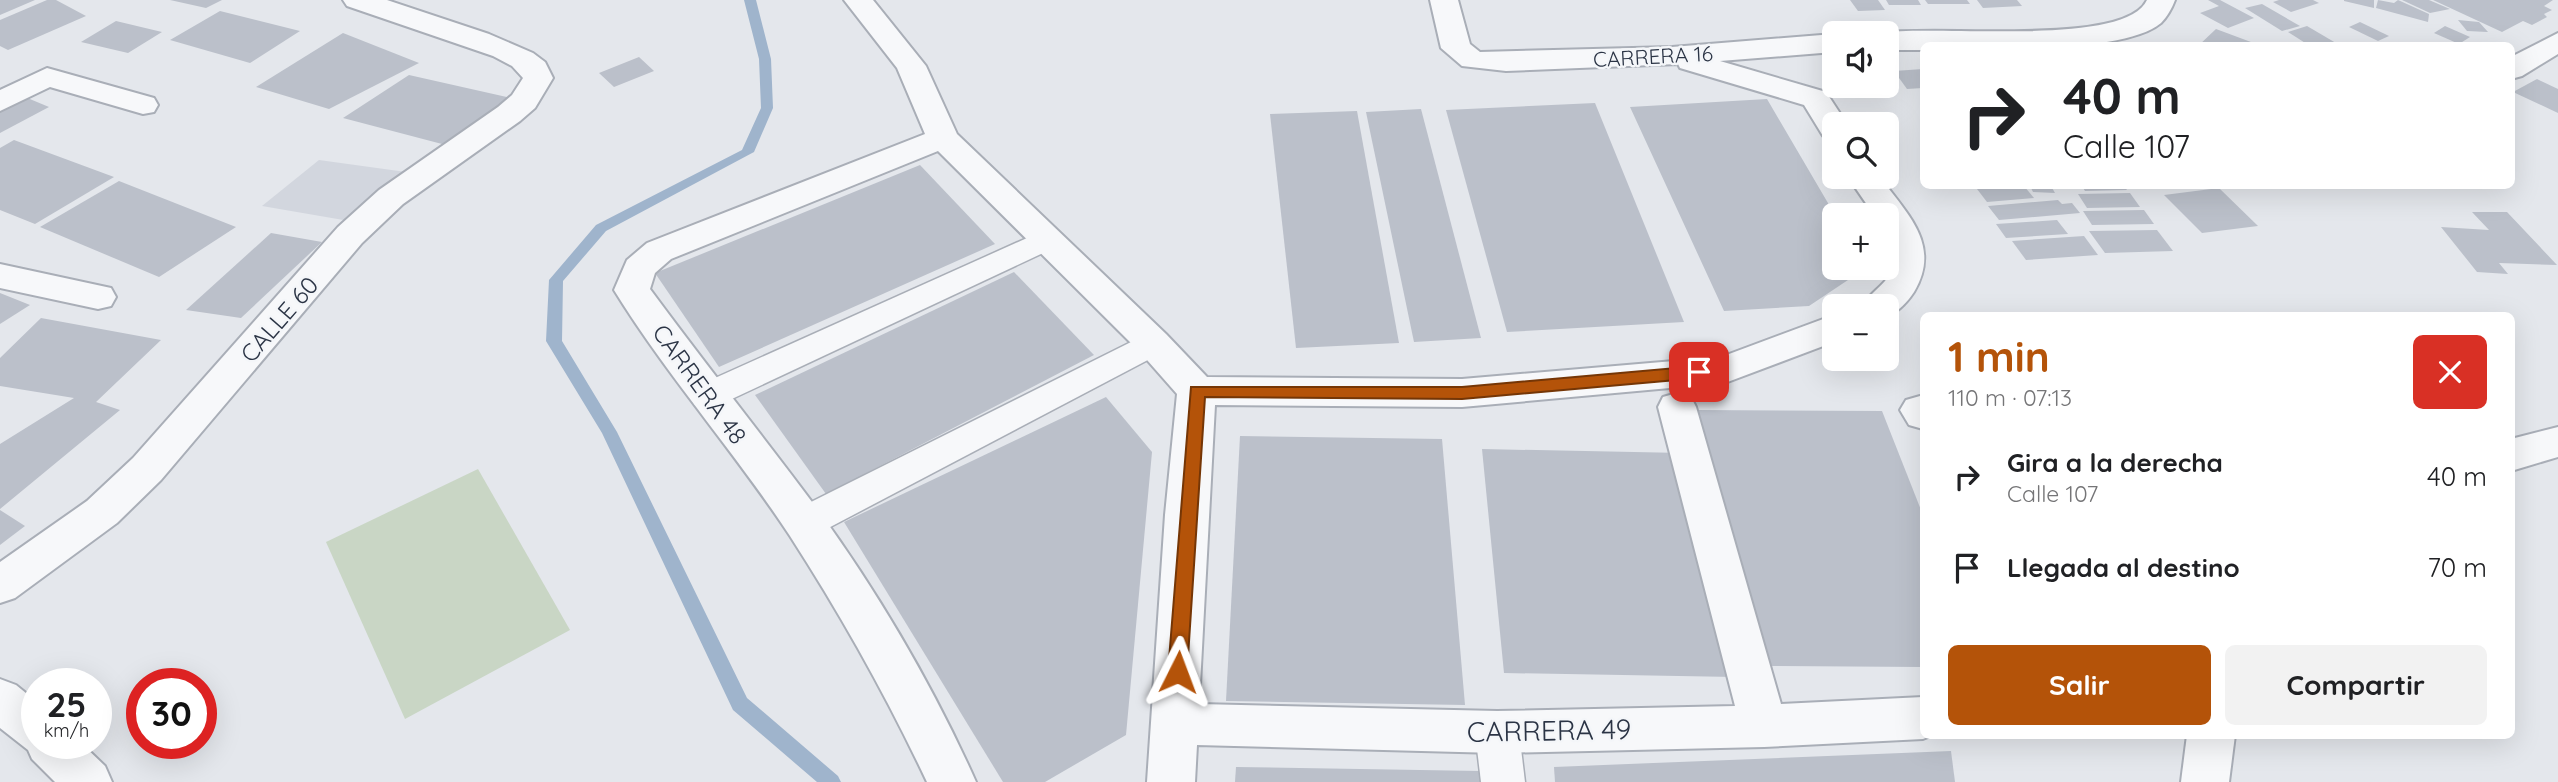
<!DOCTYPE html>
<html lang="es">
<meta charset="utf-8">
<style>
body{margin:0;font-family:Quicksand,sans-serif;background:#f2f2f2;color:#202124;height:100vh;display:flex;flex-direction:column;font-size:26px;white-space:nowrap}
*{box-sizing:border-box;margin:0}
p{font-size:23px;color:#757577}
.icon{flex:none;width:38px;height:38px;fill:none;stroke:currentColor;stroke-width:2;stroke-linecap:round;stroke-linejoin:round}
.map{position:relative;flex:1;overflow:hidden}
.drawer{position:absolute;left:1920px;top:312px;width:595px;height:427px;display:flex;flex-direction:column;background:#fff;border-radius:10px;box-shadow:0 7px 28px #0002}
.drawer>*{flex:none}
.banner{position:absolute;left:1920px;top:42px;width:595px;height:147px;border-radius:10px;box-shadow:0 7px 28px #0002;background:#fff;color:#202124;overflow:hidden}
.tools{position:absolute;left:1822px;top:21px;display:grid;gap:14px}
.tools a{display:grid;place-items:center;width:77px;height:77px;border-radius:10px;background:#fff;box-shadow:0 7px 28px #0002;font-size:35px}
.speed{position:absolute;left:21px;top:668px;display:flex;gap:14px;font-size:35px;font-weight:700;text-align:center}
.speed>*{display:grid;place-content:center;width:91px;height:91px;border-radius:50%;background:#fff;box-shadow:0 7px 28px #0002;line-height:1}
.speed small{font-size:18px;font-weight:400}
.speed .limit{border:10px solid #d22;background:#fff;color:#111}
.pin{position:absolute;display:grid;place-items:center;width:60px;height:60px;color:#fff;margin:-30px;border-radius:14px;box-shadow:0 4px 10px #0006}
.me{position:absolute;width:77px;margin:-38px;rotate:3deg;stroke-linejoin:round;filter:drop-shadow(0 0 5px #0008)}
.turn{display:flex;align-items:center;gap:24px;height:147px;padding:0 28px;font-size:32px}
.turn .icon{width:91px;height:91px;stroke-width:2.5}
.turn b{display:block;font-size:49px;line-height:60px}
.round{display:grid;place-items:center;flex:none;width:74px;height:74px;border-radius:10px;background:#f2f2f2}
.overview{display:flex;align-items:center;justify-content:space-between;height:119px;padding:0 28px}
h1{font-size:42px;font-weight:700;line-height:52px;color:#b45309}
.primary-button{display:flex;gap:14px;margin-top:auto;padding:14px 28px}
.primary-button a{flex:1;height:80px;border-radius:10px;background:#b45309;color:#fff;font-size:28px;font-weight:700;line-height:80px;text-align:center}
.primary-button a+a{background:#f2f2f2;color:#202124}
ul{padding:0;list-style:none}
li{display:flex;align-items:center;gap:21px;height:91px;padding:0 28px}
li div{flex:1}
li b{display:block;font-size:26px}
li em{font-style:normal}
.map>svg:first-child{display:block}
</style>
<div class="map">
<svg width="2558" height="782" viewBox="0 0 2558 782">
<rect width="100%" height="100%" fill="#e4e7ec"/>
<path fill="#d2d6de" d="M319,160L406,172L355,222L262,206Z"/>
<path fill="#c9d6c5" d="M478,469L570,630L405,719L326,542Z"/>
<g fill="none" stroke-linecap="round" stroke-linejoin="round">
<path fill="#9fb4cc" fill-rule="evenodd" d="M744,0H756L771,59L773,108L754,152L606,231L563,281L562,341L617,432L747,698L838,776L841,782H817L733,710L602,433L546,341L549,280L596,225L742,150L761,108L759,59Z"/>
</g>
<g fill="#bbc0ca">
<path d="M0,0H35L0,15Z"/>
<path d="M47,0H56L86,16L8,50L0,46V20Z"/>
<path d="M170,0H222L206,8Z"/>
<path d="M1850,0H1878L1885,10L1858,11Z"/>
<path d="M1886,0H1918L1921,5H1889Z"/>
<path d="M1925,0H1967L1970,4H1928Z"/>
<path d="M1977,0H2017L2022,6L1983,8Z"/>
<path d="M2208,0H2220L2254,18L2228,28L2200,13L2219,6Z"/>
<path d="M2279,0H2313L2319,3L2291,12L2273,2Z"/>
<path d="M2344,0H2374V8L2344,1Z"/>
<path d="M2378,0L2394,3L2398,0L2429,14L2428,22L2376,8Z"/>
<path d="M2402,0H2429L2450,9L2430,13Z"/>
<path d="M2433,0H2553L2544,6L2552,10L2544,14L2547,17L2532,25L2523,21L2502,32Z"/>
<path d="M2262,4L2300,26L2282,31L2245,8Z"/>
<path d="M220,11L300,31L250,63L170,40Z"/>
<path d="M2458,20L2479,22L2488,32L2467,31Z"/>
<path d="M116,21L162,32L128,53L81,42Z"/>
<path d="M2360,22L2389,36L2378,41L2349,27Z"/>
<path d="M2307,26L2341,46H2310L2288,32Z"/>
<path d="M2445,26L2470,37L2459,44L2434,33Z"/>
<path d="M2216,29L2259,45V46H2198Z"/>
<path d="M343,33L419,63L329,109L256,87Z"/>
<path d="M639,57L654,71L614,87L599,73Z"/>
<path d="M1923,69V88L1907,89L1894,71Z"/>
<path d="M409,75L511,98L442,144L343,118Z"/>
<path d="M2537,79L2558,89V113L2513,92Z"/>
<path d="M25,97L49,107L0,133V110Z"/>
<path d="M1767,99L1835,215L1834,268H1866L1809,306L1724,311L1630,107Z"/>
<path d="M1595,103L1684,322L1507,332L1446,110Z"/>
<path d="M1421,109L1481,338L1414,342L1366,112Z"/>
<path d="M1357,111L1399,343L1296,348L1270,114Z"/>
<path d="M14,140L114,177L35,224L0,210V148Z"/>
<path d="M920,165L995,244L719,367L655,273Z"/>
<path d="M119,181L236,227L159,277L40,227Z"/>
<path d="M2024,186L2034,198L1987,202L1977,189Z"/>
<path d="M2030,186H2051L2055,193L2033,192Z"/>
<path d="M2082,186H2124L2127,190L2085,191Z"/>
<path d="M2219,188L2258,226L2202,233L2164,195Z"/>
<path d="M2130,193L2140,207L2087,208L2078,194Z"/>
<path d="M2058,200L2062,204L2072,203L2080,213L1999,220L1988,206Z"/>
<path d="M2144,210L2154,224L2092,225L2083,211Z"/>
<path d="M2472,212H2507L2557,265L2499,263L2508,274L2477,272L2441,227L2489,230Z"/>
<path d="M2057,220L2068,234L2006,238L1996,224Z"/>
<path d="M2157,230L2173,251L2105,253L2089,231Z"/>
<path d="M271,233L322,242L241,318L186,310Z"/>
<path d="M2084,236L2098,255L2026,260L2012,241Z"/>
<path d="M1014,272L1094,355L826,494L755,395Z"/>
<path d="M0,293L30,305L0,324Z"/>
<path d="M41,318L161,340L96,402L120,410L0,509V444L74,398L0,386V358Z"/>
<path d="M1106,397L1152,452L1126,735L1045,782H1003L844,522Z"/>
<path d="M1696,410L1882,411L1923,515V667L1766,666Z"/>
<path d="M1240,436L1442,439L1465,705L1226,701Z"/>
<path d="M1482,449L1683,453L1735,677L1504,673Z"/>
<path d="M0,510L25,526L0,545Z"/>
<path d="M1951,751L1955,782H1555L1554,767Z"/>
<path d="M1236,767L1480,771L1481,782H1235Z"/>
</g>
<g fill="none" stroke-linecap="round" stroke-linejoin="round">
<g stroke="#a9aeb7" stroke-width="3">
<g id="pedestrian">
<path d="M1047,229L1058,232L1063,239L1058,246L719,405L707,409L695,405L689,396L695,387Z"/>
<path d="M1153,331L1165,335L1170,343L1165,351L817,534L804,538L791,534L785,523L791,512Z"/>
<path d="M1497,713L1512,718L1519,732L1525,782H1481L1475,732L1482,718Z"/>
</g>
</g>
<g stroke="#a9aeb7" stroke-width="4">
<g id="minor">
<path d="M343,0H387L489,34L533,53L545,62L553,78L535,108L520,121L403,204L362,243L161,480L117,523L15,598L0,603V562L87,501L133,458L338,227L379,190L498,107L512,95L523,78L512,66L493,56L347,6Z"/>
<path d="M844,0H873L926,66L957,134L1166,334L1207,377L1462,379L1721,357L1834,315V342L1725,383L1462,407L1215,405L1199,704L1497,711L1735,706L1658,407L1663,397L1677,393L1691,397L1696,407L1781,704L1923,697V735H1933L1923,739L1764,747L1497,753L1197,745L1195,782H1147L1165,515L1177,394L1140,352L938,151L671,259L655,273L650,289C705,364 763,436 818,510C879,594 934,688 976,782H927C887,697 841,615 790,536C735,452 667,376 614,290L627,260L647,243L925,134L897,68Z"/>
<path d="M1430,0H1458L1470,44L1480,52L1672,47L1834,34V52L1720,61L1826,92L1847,124H1834V138L1823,136L1804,105L1680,68L1678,64L1506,71L1462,66L1441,48Z"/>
<path d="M2147,0H2175C2172,8 2167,17 2161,23C2122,56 1976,46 1923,46V50H1886V33H1882C1930,24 2126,48 2147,0Z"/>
<path d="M2558,33V54L2522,76L2511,79V57Z"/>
<path d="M47,68L154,98L158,105L154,112L143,114L50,87L0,111V90Z"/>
<path d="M1848,177H1880C1907,214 1942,245 1914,292C1908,301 1898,313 1886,316V306H1862C1868,296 1877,290 1885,281C1897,265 1886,235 1886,215H1874Z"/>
<path d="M0,264L111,288L116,297L111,306L98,309L0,288Z"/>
<path d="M1920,396L1923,397V429L1909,425L1900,410L1906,400Z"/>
<path d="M0,679L16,685L37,702V744H82L105,766L112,782H55L32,759L28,750L0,728Z"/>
</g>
</g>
<g stroke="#a9aeb7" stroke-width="4">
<g id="tertiary">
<path d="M2558,427V457L2511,471V439Z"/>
<path d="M2187,735H2235L2229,782H2181Z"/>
</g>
</g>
<use href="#pedestrian" fill="#f7f8fa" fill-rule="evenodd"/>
<use href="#minor" fill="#f7f8fa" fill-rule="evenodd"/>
<use href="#tertiary" fill="#f7f8fa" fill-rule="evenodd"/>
</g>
<path fill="#b45309" stroke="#753606" stroke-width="2" d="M1699,366L1706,372L1699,378L1462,399L1205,397L1187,672L1184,678H1171L1168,672L1191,387H1462Z"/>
<g text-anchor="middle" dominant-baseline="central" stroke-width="5" stroke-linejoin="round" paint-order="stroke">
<g font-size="21" fill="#2b3445" stroke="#f4f6f9">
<text transform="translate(1653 56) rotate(-3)">CARRERA 16</text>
</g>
<g font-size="24" fill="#2b3445" stroke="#f4f6f9">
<text transform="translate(279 319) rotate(-49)">CALLE 60</text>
<text transform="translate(700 384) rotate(54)">CARRERA 48</text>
</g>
<g font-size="28" fill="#2b3445" stroke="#f4f6f9">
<text transform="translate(1549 730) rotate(-1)">CARRERA 49</text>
</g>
</g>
</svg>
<div class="tools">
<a><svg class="icon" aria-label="sound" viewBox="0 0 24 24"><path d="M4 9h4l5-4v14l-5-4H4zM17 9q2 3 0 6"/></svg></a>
<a><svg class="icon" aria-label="search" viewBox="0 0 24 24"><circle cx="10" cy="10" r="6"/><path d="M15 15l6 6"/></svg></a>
<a>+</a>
<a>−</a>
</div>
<div class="speed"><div>25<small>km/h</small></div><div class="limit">30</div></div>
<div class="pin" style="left:1699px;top:372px;background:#d93025"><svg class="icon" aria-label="arrive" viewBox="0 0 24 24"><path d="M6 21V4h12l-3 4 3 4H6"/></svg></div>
<svg class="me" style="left:1178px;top:672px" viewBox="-20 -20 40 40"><path d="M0-17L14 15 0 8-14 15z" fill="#b45309" stroke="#fff" stroke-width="4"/></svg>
<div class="banner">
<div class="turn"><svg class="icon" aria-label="right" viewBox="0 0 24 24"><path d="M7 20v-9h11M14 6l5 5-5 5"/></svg><div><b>40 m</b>Calle 107</div></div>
</div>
<section class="drawer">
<div class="overview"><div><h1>1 min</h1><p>110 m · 07:13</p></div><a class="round" style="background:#d93025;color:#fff"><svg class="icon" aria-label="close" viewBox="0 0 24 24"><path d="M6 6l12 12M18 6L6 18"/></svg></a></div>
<ul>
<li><svg class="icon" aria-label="right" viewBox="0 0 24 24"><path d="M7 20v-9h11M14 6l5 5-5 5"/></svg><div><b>Gira a la derecha</b><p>Calle 107</p></div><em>40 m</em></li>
<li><svg class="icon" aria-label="arrive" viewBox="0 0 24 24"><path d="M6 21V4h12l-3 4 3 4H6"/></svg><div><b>Llegada al destino</b></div><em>70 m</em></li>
</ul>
<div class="primary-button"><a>Salir</a><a>Compartir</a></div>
</section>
</div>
